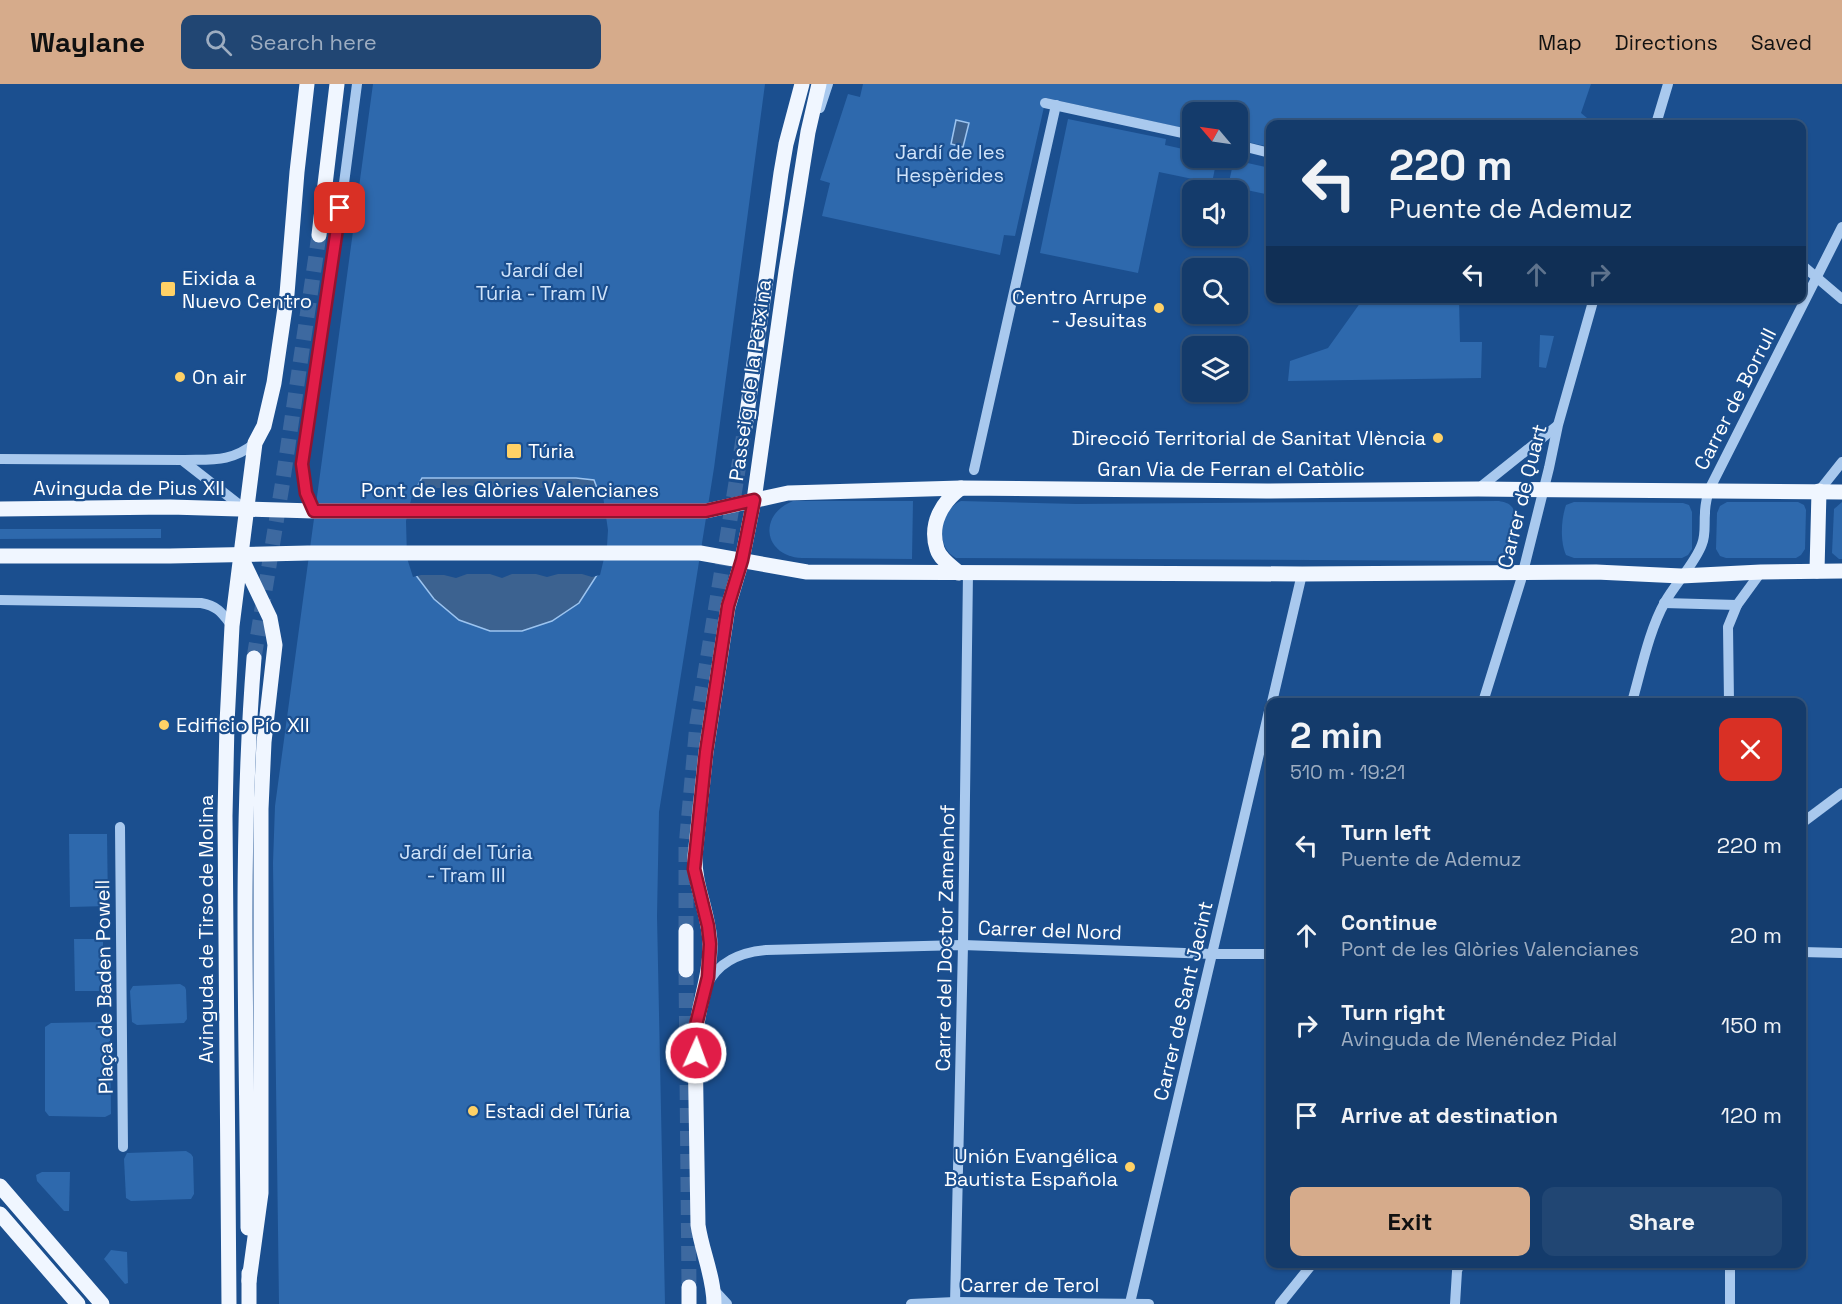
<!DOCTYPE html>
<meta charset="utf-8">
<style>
body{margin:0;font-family:"Space Grotesk",sans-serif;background:#214673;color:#f1f3f6;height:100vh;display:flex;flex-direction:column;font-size:22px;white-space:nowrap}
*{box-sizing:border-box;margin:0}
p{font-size:20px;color:#9dadc1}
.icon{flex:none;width:33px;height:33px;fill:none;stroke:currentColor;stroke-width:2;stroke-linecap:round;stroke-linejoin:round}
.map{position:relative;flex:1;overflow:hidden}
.side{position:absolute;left:1266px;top:614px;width:540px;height:570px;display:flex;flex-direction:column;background:#143b6b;border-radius:12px;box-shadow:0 2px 4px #0004,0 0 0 2px #33557e}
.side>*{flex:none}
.guide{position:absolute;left:1266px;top:36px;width:540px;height:183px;border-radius:12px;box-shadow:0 2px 4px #0004,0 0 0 2px #33557e;background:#143b6b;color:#f1f3f6;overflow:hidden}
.needle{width:39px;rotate:299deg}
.buttons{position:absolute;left:1182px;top:18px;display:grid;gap:12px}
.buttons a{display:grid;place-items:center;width:66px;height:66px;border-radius:12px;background:#143b6b;box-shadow:0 2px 4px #0004,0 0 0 2px #33557e;font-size:30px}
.pin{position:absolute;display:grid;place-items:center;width:51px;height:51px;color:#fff;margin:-26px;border-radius:12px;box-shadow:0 3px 9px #0006}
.me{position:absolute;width:66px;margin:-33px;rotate:2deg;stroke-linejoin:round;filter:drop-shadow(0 0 4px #0008)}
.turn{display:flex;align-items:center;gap:21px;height:126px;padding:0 24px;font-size:27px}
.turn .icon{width:78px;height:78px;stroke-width:2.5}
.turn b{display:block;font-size:42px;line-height:51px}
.lanes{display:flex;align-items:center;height:57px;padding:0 24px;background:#0003;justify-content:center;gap:30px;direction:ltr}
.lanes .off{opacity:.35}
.round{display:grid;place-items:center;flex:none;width:63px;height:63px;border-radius:12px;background:#214673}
.summary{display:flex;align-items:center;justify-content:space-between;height:102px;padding:0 24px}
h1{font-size:36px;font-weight:800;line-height:45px}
.button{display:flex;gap:12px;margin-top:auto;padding:12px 24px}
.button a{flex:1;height:69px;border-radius:12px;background:#d6ab8b;color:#111;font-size:24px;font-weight:800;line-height:69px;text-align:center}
.button a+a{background:#214673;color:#f1f3f6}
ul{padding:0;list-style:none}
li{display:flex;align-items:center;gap:18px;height:90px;padding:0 24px}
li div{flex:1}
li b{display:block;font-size:22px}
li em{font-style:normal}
header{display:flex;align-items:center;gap:36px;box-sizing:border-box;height:84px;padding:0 30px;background:#d6ab8b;color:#111}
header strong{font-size:28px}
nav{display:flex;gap:33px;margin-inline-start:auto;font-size:21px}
.search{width:420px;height:54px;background:#214673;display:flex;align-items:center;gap:15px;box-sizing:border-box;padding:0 21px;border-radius:12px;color:#9dadc1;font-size:22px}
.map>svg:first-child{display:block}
</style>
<header>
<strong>Waylane</strong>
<div class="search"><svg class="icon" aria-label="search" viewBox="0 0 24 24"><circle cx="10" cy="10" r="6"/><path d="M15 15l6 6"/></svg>Search here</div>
<nav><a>Map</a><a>Directions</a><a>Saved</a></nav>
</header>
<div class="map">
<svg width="1842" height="1220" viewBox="0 0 1842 1220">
<rect width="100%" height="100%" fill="#1b4f8f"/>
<g fill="#2e69ad">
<path d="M373,0H765L714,384L659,728L657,832L665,1220H279L273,779L275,722Z"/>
<path d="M863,0H1591L1581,29L1587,34L1589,40H1270V63L1238,56V28H1192V46L1046,14L1015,152L1004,151L1000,171L822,132L830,99L820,96L848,10L860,13Z"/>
<path d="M1068,35L1166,55L1165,61L1192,67V74H1217L1212,99L1159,88L1138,189L1040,169Z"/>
<path d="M1234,76L1270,84V111L1228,102Z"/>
<path d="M1363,215H1459L1460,258H1482L1481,294L1288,297L1290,277L1328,264Z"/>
<path d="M1540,251L1554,252L1546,284L1539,283Z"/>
<path d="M793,417H913L912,475L802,474C764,473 757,431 793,417Z"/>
<path d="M961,417L1076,420L1499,417C1504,418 1509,419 1512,423C1517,428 1518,465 1513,470C1508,476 1502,476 1495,477L956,474C934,463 940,425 961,417Z"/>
<path d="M1574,418L1683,419L1689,421L1692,428V465L1688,471L1682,474H1574L1566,471C1560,458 1561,435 1566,421Z"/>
<path d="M1727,418H1798L1804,421L1806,426L1805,465L1801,471L1796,474H1726L1720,472L1716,465L1717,429L1720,422Z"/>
<path d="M1842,418V475H1839L1832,469L1834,425Z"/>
<path d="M0,445H161V454L0,455Z"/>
<path d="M69,750H107L108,822L70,823Z"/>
<path d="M74,855H103V907H75Z"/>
<path d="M180,900L185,903L186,906L187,935L184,939L137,941L132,938L130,907L133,902Z"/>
<path d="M103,938L109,941L110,945L111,1030L105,1033L49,1032L45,1027V943L51,939Z"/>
<path d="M186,1067L191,1070L193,1073L194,1110L191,1115L131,1117L126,1114L124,1075L127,1069Z"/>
<path d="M42,1088H70L69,1127H64L37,1097L36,1091Z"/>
<path d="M111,1166L127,1168L128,1199L125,1200L104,1175Z"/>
</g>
<g fill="#3c6290" stroke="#9cc4f0" stroke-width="1.5">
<path d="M956,36L969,39L963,63L951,60Z"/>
<path d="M422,394H576L594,396L600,412L597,491L579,519L552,537L522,547H490L459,536L434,515L415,490L416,405Z"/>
</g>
<path fill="#1b4f8f" d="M423,401L434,404H458L468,401L479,403H503L513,401L525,404H547L558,401L569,403L593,404L600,402L603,412L608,446L607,462L600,491L592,493L582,490H558L547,493L536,490H512L502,494L490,490H467L456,494L444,491H421L413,493L407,474L406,437L414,403Z"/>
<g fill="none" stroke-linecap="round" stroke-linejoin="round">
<g stroke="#3d69a0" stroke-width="15" stroke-dasharray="15 8" stroke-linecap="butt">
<path d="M254,574L282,402L319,151"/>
<path d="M686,847V763L697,639L745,343"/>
<path d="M686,886L689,1203"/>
</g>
<g stroke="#a9c9ee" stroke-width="10">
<path d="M1045,19L1192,51"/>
<path d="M820,24L828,0"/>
<path d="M1656,40L1668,0"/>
<path d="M1238,61L1270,69"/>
<path d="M1802,181L1842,215"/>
<path d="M0,375L182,376L246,426"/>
<path d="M182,376C210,375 231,379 255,359"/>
<path d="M974,386L1056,21"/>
<path d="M1478,405L1557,342"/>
<path d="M1819,407L1842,378"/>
<path d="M314,427L304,404L302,380L338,145L357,0"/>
<path d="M0,516L201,519C218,522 222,529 232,542"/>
<path d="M1664,519L1737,521"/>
<path d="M1272,618L1302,490"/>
<path d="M1483,618L1521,496L1549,384L1558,341L1594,214"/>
<path d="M1632,618C1641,587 1649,546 1665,518C1675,500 1696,478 1702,460C1706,450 1704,440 1705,429C1705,421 1707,413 1709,406L1842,143"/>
<path d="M1729,618L1728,543L1737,521L1761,488"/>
<path d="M1802,739L1842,709"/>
<path d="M120,743L123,1063"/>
<path d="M1802,868L1842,869"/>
<path d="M707,901C718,878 741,868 766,866L963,861L1213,870H1270"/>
<path d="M714,1206L727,1220"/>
<path d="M1130,1219L1270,623"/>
<path d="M911,1220L955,1218L1149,1220"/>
<path d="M955,1220L963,861L968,489"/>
<path d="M1280,1220L1313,1179"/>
<path d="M1455,1220L1457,1187L1460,1179"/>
<path d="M1730,1220V1179"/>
</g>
<g stroke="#f0f6ff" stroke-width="15">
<path d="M319,151L337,0"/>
<path d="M745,343L781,89L786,60L802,0"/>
<path d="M0,425L170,423L314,427H706L788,409L961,404L1267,407L1478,405L1842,408"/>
<path d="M240,471L270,534L275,561L264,658L261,725V1109L249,1197"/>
<path d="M0,472H170L308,469H700L807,488L1302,490L1596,488L1681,492L1761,488L1842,487"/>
<path d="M1817,487L1819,407"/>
<path d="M959,489C951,482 940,475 937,465C929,440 942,418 961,404"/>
<path d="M686,847V886"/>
<path d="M0,1102L102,1220"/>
<path d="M0,1130L78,1220"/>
<path d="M248,1144C247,954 239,763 254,574"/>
<path d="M249,1189V1220"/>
<path d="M689,1203V1220"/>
<path d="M229,1220L225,732L227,639L232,542L255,359L264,342L274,299L287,210L297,88L307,0"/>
<path d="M714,1220C714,1193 702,1168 698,1141L695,956C697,923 711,892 710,859C709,829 694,802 695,772L706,668L728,523L742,476L754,416L786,187L808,48L819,0"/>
</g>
</g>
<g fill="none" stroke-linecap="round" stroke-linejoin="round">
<g stroke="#92132f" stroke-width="15">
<path id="route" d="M340,124L302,380L306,409L314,427H706L754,416L742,476L728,522L706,668L694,785L708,842L710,860L708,893L696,941V969"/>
</g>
<use href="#route" stroke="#e11d48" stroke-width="10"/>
</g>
<g fill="#ffd166" stroke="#1b4f8f" stroke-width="2">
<rect x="160" y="197" width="16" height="16" rx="3"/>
<circle cx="1159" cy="224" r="6"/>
<circle cx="180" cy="293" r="6"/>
<circle cx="1438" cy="354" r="6"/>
<rect x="506" y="359" width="16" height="16" rx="3"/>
<circle cx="164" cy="641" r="6"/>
<circle cx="473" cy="1027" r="6"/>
<circle cx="1130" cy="1083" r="6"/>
</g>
<g text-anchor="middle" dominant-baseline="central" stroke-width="4.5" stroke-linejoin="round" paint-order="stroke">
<g font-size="20" fill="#cfe3fa" stroke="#1b4f8f">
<text x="950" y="68">Jardí de les<tspan x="950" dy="23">Hespèrides</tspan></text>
<text x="542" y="186">Jardí del<tspan x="542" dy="23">Túria - Tram IV</tspan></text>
<text x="466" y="768">Jardí del Túria<tspan x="466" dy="23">- Tram III</tspan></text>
</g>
<g font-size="20" fill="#fff" stroke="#1b4f8f" text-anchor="start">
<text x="182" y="194">Eixida a<tspan x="182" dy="23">Nuevo Centro</tspan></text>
<text x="1147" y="213" text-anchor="end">Centro Arrupe<tspan x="1147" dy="23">- Jesuitas</tspan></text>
<text x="192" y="293">On air</text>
<text x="1426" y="354" text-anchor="end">Direcció Territorial de Sanitat Vlència</text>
<text x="528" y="367">Túria</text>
<text x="176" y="641">Edificio Pío XII</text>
<text x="485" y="1027">Estadi del Túria</text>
<text x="1118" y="1072" text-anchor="end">Unión Evangélica<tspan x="1118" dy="23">Bautista Española</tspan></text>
</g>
<g font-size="20" fill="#fff" stroke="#1b4f8f">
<text transform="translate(750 296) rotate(-82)">Passeig de la Petxina</text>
<text transform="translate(1735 315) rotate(-63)">Carrer de Borrull</text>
<text x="1231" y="385">Gran Via de Ferran el Catòlic</text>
<text x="129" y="404">Avinguda de Pius XII</text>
<text x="510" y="406">Pont de les Glòries Valencianes</text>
<text transform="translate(1522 412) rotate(-76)">Carrer de Quart</text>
<text transform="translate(206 845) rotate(-90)">Avinguda de Tirso de Molina</text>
<text transform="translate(1050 846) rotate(2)">Carrer del Nord</text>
<text transform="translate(945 854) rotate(-89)">Carrer del Doctor Zamenhof</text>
<text transform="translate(104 903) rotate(-91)">Plaça de Baden Powell</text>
<text transform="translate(1183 917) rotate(-77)">Carrer de Sant Jacint</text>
<text x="1030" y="1201">Carrer de Terol</text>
</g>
</g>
</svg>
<div class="buttons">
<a><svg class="needle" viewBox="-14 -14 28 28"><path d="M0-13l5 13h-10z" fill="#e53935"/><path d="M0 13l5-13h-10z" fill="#9dadc1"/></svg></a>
<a><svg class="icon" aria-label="sound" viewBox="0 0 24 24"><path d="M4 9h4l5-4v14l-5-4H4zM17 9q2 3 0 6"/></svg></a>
<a><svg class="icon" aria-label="search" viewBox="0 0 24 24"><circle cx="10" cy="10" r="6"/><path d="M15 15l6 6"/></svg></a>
<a><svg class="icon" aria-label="layers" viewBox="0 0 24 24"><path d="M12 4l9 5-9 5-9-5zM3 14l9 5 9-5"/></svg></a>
</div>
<div class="pin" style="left:340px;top:124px;background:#d93025"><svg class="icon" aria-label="arrive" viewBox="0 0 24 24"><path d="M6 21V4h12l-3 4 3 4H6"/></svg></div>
<svg class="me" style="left:696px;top:969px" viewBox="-20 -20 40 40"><circle r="17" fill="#e11d48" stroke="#fff" stroke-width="3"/><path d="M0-11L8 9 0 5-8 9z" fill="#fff"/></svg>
<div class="guide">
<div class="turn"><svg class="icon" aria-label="left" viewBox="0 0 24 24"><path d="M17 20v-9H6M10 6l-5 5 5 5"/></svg><div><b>220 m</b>Puente de Ademuz</div></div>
<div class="lanes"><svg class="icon" aria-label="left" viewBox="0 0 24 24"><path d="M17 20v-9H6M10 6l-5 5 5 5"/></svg><svg class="icon off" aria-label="ahead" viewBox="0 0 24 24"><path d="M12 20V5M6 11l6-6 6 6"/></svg><svg class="icon off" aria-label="right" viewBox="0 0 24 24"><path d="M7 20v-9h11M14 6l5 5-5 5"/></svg></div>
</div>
<section class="side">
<div class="summary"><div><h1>2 min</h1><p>510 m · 19:21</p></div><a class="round" style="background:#d93025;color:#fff"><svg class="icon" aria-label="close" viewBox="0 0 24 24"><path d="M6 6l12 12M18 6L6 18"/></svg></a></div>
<ul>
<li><svg class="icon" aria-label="left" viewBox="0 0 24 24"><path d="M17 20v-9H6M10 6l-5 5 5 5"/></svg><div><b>Turn left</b><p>Puente de Ademuz</p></div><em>220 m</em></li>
<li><svg class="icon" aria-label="ahead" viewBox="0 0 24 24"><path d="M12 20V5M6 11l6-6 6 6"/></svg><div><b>Continue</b><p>Pont de les Glòries Valencianes</p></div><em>20 m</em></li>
<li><svg class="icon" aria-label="right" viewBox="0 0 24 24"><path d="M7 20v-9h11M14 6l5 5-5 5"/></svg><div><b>Turn right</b><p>Avinguda de Menéndez Pidal</p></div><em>150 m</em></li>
<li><svg class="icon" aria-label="arrive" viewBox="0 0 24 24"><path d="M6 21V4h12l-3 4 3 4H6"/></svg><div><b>Arrive at destination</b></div><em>120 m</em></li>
</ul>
<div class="button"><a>Exit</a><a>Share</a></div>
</section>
</div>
